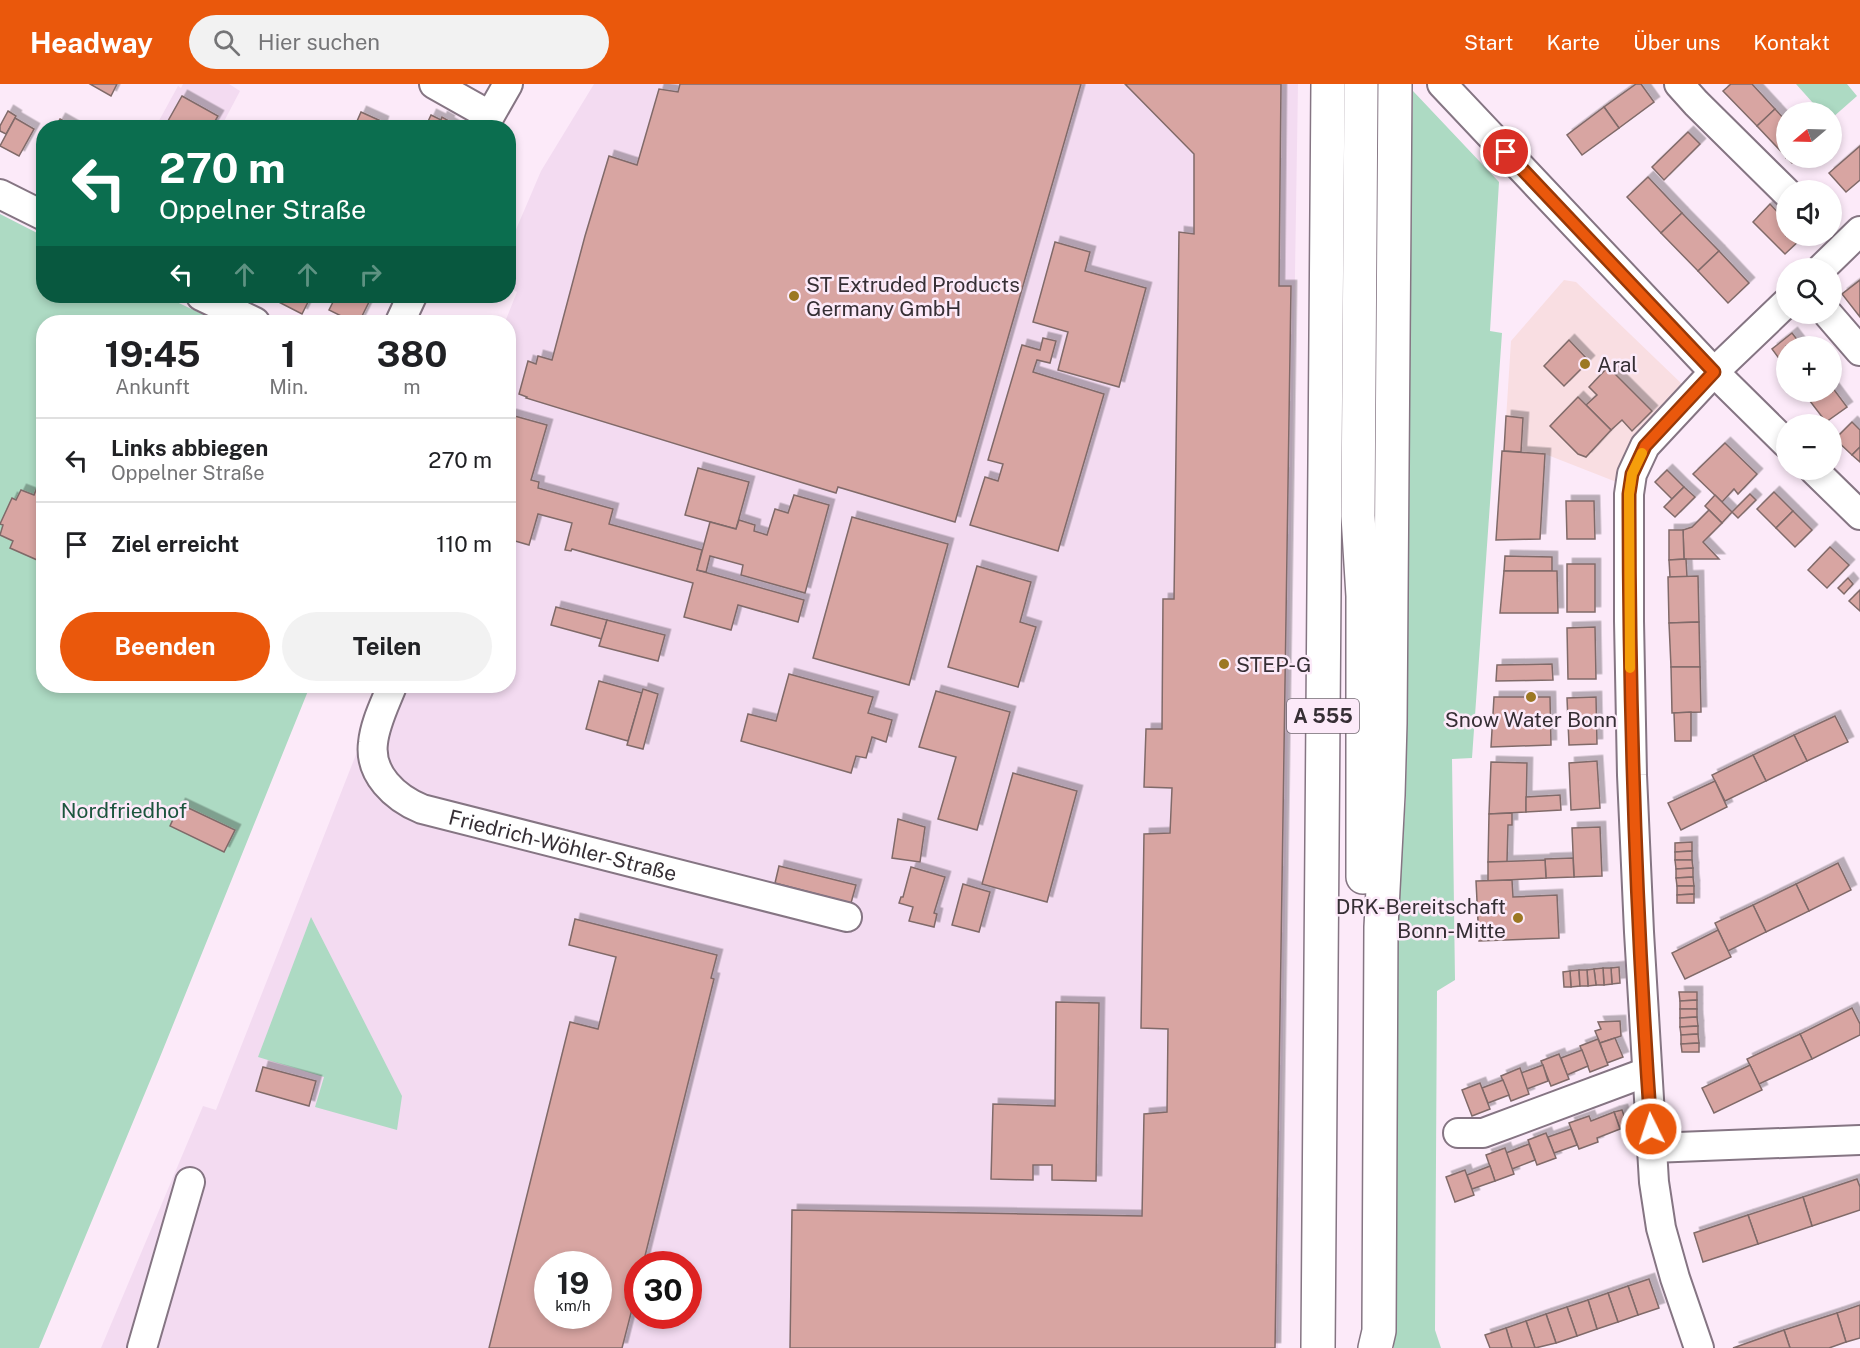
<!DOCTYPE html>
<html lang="de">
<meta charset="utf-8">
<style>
body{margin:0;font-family:"Public Sans",sans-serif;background:#f2f2f2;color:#202124;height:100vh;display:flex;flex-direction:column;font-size:22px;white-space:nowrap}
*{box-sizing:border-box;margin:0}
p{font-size:20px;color:#757577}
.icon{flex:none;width:33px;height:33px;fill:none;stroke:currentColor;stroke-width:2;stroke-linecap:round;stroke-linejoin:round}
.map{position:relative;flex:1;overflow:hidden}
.side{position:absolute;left:36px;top:231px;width:480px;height:378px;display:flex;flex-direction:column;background:#fff;border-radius:24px;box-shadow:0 3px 9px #0003}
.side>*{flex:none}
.hud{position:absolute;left:36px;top:36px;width:480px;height:183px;border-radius:24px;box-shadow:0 3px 9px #0003;background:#0b6e4f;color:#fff;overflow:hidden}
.needle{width:39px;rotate:251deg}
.tools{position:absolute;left:1776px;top:18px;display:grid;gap:12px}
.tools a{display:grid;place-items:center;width:66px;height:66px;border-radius:50%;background:#fff;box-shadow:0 3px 9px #0003;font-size:30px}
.speed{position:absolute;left:534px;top:1167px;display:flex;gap:12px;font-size:30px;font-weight:700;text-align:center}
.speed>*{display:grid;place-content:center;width:78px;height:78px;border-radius:50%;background:#fff;box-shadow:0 3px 9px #0003;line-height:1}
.speed small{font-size:15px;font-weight:400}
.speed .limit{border:9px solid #d22;background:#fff;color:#111}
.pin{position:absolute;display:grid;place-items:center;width:51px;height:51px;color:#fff;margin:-26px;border:3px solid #fff;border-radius:50%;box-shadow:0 2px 6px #0007}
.me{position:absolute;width:66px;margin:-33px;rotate:356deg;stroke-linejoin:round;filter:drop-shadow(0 0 4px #0008)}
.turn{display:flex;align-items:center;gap:21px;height:126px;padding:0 24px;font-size:27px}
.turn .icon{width:78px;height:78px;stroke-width:2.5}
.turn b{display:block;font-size:42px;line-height:51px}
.lanes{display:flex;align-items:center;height:57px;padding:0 24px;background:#0003;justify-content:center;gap:30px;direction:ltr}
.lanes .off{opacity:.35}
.eta{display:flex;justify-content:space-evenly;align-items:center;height:102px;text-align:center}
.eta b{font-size:36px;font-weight:700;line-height:42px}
.action{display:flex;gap:12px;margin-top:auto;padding:12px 24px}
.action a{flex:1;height:69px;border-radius:36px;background:#ea580c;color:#fff;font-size:24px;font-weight:700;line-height:69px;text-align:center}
.action a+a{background:#f2f2f2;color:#202124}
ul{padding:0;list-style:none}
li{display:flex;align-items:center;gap:18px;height:84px;padding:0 24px;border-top:2px solid #e0e0e0}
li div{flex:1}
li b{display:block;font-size:22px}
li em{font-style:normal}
header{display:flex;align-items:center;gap:36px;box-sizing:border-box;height:84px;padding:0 30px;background:#ea580c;color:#fff}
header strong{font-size:28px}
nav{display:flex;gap:33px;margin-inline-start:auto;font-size:21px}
.search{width:420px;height:54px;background:#f2f2f2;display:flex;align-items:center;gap:15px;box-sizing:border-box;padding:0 21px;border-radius:33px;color:#757577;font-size:22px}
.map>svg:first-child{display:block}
</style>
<header>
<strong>Headway</strong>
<div class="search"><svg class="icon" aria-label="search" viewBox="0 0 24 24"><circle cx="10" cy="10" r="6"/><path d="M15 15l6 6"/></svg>Hier suchen</div>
<nav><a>Start</a><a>Karte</a><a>Über uns</a><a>Kontakt</a></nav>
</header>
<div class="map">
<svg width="1860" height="1264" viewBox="0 0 1860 1264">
<defs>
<filter id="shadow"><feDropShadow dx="5.5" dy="-5.5" stdDeviation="0" flood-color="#0004"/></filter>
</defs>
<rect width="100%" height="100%" fill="#fceaf9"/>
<path fill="#f9dee2" d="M1564,196L1576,198L1684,302L1619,399L1545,370L1504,367L1511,257Z"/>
<g fill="#f3dbf1" fill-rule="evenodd">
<path d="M183,0H229L240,7L221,43L155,44L178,2L181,4Z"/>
<path d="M594,0H1298L1278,1264H101L203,1022L216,1026L383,602H508V238H505L517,208L509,204V162L541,87ZM548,1180H598V1232H548ZM638,1180H688V1232H638Z"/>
</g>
<g fill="#addac3">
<path d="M1796,0H1847L1857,12L1832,34V28H1821Z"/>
<path d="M1413,7L1499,98L1490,247L1502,249L1472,674L1452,675L1455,896L1437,907L1435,1246L1441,1264H1394L1396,853L1406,713L1409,347L1406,264Z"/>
<path d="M0,130L43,152L44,212H164L219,238H44V602H310L160,973L39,1264H0Z"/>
<path d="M311,833L402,1012L397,1046L315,1023L324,993L258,973Z"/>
</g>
<g fill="#d8a5a2" stroke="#806a69" stroke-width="1.5" fill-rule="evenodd" filter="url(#shadow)">
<path d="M90,0H117L111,12Z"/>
<path d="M680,0H1081L955,438L838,403L836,409L526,314L527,313L519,310L528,277L536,280L538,272L552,276L585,152L609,72L637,81L659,5L678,8Z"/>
<path d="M1125,0H1281L1279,202H1291L1275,1264H790L792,1126L1142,1132L1144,1030L1167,1028L1168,945L1141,944L1144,750L1170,749L1172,704L1144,703L1146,645H1162L1163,515H1174L1179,148L1194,150V70Z"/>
<path d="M1636,0H1641L1654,18L1619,44L1604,23Z"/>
<path d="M1731,0H1752L1775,25L1757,42L1723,7Z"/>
<path d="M182,12L218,32L211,44H164Z"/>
<path d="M1604,23L1619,44L1582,71L1567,51Z"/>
<path d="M1775,25L1786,37V74H1797L1792,79L1757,42Z"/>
<path d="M8,27L16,32L6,50L0,47V42Z"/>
<path d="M361,28L383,38L381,44H354Z"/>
<path d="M431,31L441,36L442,33L449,37L448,39L457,44H425Z"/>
<path d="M15,34L34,45L19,72L0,62Z"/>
<path d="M60,35L76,44H55Z"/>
<path d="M1688,48L1700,60L1664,96L1652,83Z"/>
<path d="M1860,62V96L1846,108L1829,89Z"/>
<path d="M1648,93L1682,129L1661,149L1627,113Z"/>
<path d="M1770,120L1783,134L1785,132L1786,133V152L1803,153L1785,170L1753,138Z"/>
<path d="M1682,129L1719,167L1698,187L1661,149Z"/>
<path d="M1055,158L1090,168L1085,187L1146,204L1119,303L1058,286L1068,248L1033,238Z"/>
<path d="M1719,167L1749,199L1728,219L1698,187Z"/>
<path d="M1860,196V233L1842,210Z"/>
<path d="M267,212H311L302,230Z"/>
<path d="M336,212H372L359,238H353L329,226Z"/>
<path d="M1792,249L1802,262H1786V284L1772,265Z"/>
<path d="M1043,254L1056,257L1050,279L1037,276L1033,288L1104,310L1058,467L970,441L985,393L998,397L1003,380L988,376L1022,261L1040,266Z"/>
<path d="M1569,256L1589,277L1564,302L1544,282Z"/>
<path d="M1608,283L1652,327L1632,347L1622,336L1611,346L1586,321L1597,311L1589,303Z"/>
<path d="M1832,303L1847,323L1826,338L1803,308H1832Z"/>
<path d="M1578,313L1611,346L1586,373L1578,370L1550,342Z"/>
<path d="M511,331L547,341L531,396L539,398L538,404L613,425L609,440L702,466L697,486L804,516L798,538L738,521L731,546L684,533L693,499L572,465L571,467L565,466L572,439L538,430L529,461L508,455V339Z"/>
<path d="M1506,332L1523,334L1521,368L1504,367Z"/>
<path d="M1852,338L1860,346V363L1852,371L1835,355Z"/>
<path d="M1725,359L1757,390L1738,410L1734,405L1722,418L1693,390Z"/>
<path d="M1860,363V378L1852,371Z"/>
<path d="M1502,367L1545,370L1540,455L1496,456Z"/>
<path d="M698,384L749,398L736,445L685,431Z"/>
<path d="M1667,386L1684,403L1672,415L1655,398Z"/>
<path d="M1684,403L1695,413L1675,433L1664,423Z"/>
<path d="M21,406L34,411L36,406L44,409V479L10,464L13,457L0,451L3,441L0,440L12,414L16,416Z"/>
<path d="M1774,408L1793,427L1776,444L1757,425Z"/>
<path d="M1750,410L1756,416L1738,434L1732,428Z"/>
<path d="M794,411L829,421L805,509L741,491L743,481L710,472L706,488L697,486L710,438L736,445L739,436L755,441L754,447L767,451L775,425L788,429Z"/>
<path d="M1715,411L1732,428L1722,439L1705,422Z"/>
<path d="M1566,417H1594L1595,455H1567Z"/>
<path d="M1709,426L1722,439L1703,458L1719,475H1684L1683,446L1692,443Z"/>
<path d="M1793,427L1812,446L1795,463L1776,444Z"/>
<path d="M852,433L948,460L909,601L813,574Z"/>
<path d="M1669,446H1683L1684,475L1669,476Z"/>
<path d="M1830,463L1849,481L1827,504L1808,486Z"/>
<path d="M1505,472L1552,473V487H1504Z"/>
<path d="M1686,475L1687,493H1670L1669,476Z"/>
<rect x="1567" y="480" width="28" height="48"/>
<path d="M977,482L1031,498L1020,538L1036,543L1018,603L948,583Z"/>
<path d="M1504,487H1557L1558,529H1500Z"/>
<path d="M1698,492L1699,538L1669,539L1668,493Z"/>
<path d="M1848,494L1853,500L1844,510L1838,504Z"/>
<path d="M1860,506V527L1849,517Z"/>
<path d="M556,523L607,536L602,555L551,541Z"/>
<path d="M607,536L665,551L658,577L599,562Z"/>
<path d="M1699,538L1700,583H1671L1669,539Z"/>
<path d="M1595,543L1596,595H1568L1567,544Z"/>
<path d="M1552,580L1553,596L1496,597L1497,581Z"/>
<path d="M1671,583H1700L1701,628L1672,629Z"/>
<path d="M789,590L873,613L868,629L892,636L886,658L872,653L866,674L856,672L851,689L741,657L748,630L776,637Z"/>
<path d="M599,597L642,609L628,657L586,645Z"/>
<path d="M643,605L658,610L643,665L627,661Z"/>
<path d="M936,607L1010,628L977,746L938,735L956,673L919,663Z"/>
<path d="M1494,613H1550L1551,661L1491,663Z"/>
<path d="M1596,613L1597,660L1569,661L1567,614Z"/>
<path d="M1691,628V657H1675L1674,629Z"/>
<path d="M1835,632L1848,658L1807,677L1794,651Z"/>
<path d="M1794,651L1807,677L1766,697L1753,671Z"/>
<path d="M1753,671L1766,697L1725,717L1712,691Z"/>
<path d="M1597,677L1600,724L1571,726L1569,679Z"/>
<path d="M1491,678L1527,679L1526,728L1489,730Z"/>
<path d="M1013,689L1077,707L1047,818L982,800Z"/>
<path d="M1715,697L1727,723L1681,746L1668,719Z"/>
<path d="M1560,711L1561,726L1526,728V713Z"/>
<path d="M180,720L235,746L224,768L170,742Z"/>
<path d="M1512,729V741H1508L1507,778H1488L1489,730Z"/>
<path d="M898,735L925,743L920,778L892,774Z"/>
<path d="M1600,743L1602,792L1574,793L1572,744Z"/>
<path d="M1692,758V767L1675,768V759Z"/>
<path d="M1692,767V776H1675V768Z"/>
<path d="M1573,774L1574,793L1546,794L1545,775Z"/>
<path d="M1545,776L1546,794L1488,797V778Z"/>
<path d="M1675,776H1692L1693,784L1676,785Z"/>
<path d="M1838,779L1851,806L1809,827L1796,800Z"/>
<path d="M779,782L856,801L851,819L775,799Z"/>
<path d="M911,783L945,793L934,829L937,830L934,843L909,837L913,823L899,819L901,813H903Z"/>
<path d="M1693,784V793L1676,794V785Z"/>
<path d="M1693,793L1694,802H1677L1676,794Z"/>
<path d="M1512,796L1513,813L1557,811L1559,854L1479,857L1476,797Z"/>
<path d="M963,800L990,808L979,848L952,841Z"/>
<path d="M1796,800L1809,827L1766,848L1753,821Z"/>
<path d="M1677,802H1694V810L1677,811Z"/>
<path d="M1694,810V819H1677V811Z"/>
<path d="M1753,821L1766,848L1728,867L1715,839Z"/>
<path d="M575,835L717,871L711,894L714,895L643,1180H638V1202L622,1264H489L570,938L598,945L616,873L569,861ZM548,1180H598V1232H548Z"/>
<path d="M1718,846L1731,873L1685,895L1672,869Z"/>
<path d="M1619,883L1620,899L1612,900L1611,884Z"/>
<path d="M1603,884H1611L1612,900L1604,901Z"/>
<path d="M1603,884L1604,901H1596L1594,885Z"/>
<path d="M1594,885L1596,901L1588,902L1587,886Z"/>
<path d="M1579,886L1580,902L1571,903L1570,887Z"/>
<path d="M1579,886H1587L1588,902H1580Z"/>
<path d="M1570,887L1571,903H1564L1563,888Z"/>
<path d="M1679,908H1697V916L1680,917Z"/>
<path d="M1697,916V925H1680V917Z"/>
<path d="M1056,918L1099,919L1096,1097L1052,1096V1081H1033V1096L991,1095L993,1020L1055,1022Z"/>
<path d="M1852,924L1860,940V951L1812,975L1800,950Z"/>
<path d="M1680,925H1697V933L1680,934Z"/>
<path d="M1697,933L1698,942L1680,943V934Z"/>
<path d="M1620,937L1621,952L1600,959L1595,947L1601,945L1598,938Z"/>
<path d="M1698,942V950L1681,951L1680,943Z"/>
<path d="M1698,950L1699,959L1681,960V951Z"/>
<path d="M1800,950L1812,975L1759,1000L1747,975Z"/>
<path d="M1615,954L1623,973L1607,979L1600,959Z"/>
<path d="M1598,955L1608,981L1590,988L1580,962Z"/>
<path d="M1699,959V968H1682L1681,960Z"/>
<path d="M1582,966L1588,982L1567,991L1561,974Z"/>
<path d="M1559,970L1569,995L1551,1002L1541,977Z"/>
<path d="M1543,981L1548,997L1527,1005L1521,989Z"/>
<path d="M1750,981L1762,1006L1714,1029L1702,1004Z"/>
<path d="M263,983L316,997L309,1022L256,1007Z"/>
<path d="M1520,984L1529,1010L1511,1017L1501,992Z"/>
<path d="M1503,996L1509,1011L1488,1019L1482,1004Z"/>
<path d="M1480,999L1490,1025L1472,1032L1462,1006Z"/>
<path d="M1622,1026L1628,1043L1620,1045L1614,1028Z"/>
<path d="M1614,1028L1620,1045L1597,1054L1598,1058L1579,1065L1569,1039L1589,1032L1591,1037Z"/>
<path d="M1571,1045L1577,1061L1554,1069L1548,1053Z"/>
<path d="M1546,1049L1556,1074L1537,1081L1528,1056Z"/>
<path d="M1529,1060L1535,1076L1512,1085L1506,1069Z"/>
<path d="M1505,1064L1514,1090L1495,1097L1486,1071Z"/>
<path d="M1490,1082L1495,1097L1472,1105L1467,1091Z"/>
<path d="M1465,1086L1474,1111L1455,1118L1446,1093Z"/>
<path d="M1857,1095L1860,1103V1126L1812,1142L1803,1113Z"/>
<path d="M1803,1113L1812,1142L1758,1160L1748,1131Z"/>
<path d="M1748,1131L1758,1160L1703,1178L1694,1149Z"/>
<path d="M1649,1195L1659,1224L1638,1231L1628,1202Z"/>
<path d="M1628,1202L1638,1231L1618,1238L1608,1209Z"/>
<path d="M1608,1209L1618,1238L1597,1245L1588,1216Z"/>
<path d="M1588,1216L1597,1245L1577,1252L1567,1223Z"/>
<path d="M1860,1221V1254L1846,1258L1837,1229Z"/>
<path d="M1567,1223L1577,1252L1556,1259L1546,1230Z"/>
<path d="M1837,1229L1846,1258L1829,1264H1790L1784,1246Z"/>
<path d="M1546,1230L1556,1259L1535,1264L1526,1237Z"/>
<path d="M1526,1237L1535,1264H1512L1506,1244Z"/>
<path d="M1506,1244L1512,1264H1490L1485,1251Z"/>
<path d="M1784,1246L1790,1264H1733Z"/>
</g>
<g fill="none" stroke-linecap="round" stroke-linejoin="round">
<g stroke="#857583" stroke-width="32">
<g id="minor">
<path d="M434,0L489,31"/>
<path d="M1442,0L1714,288L1786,359"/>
<path d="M1679,0L1696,19L1786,108"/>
<path d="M483,44L508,0"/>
<path d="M0,110L44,132"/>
<path d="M1822,184L1860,147"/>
<path d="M201,212L255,238"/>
<path d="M1828,230L1860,267"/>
<path d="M400,238L412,212"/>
<path d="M1814,386L1860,431"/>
<path id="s1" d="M392,602C385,620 375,639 373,659C369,690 395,714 422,725L847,833"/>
<path d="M1458,1049H1483L1647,988"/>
<path d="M1652,1064L1860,1056"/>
<path d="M142,1264L190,1098"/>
<path d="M1699,1264L1675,1194L1661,1144L1654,1098L1639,848L1632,691L1629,537V410L1632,390L1645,362L1714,288L1786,219"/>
</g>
</g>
<g stroke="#857583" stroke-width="36">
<g id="highway">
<path d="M1361,0L1358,432L1363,512V793"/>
<path d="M1318,1264L1328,0"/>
<path d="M1375,1264L1379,1247L1381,843L1388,711L1390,639L1395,0"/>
</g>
</g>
<use href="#minor" stroke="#fff" stroke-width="28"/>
<use href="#highway" stroke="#fff" stroke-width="33"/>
</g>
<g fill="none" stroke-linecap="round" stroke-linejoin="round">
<g stroke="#983908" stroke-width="15">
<path id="route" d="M1506,68L1714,288L1645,362L1632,390L1629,410C1629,622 1636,833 1651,1045"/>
</g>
<use href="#route" stroke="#ea580c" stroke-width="10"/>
<path stroke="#f59e0b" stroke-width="10" d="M1630,584L1629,410L1632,390L1642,369"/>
</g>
<g fill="#9c7823" stroke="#fceaf9" stroke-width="2">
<circle cx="794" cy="212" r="6"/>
<circle cx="1585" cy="280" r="6"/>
<circle cx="1224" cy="580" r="6"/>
<circle cx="1531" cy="613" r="6"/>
<circle cx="1518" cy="834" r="6"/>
</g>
<g text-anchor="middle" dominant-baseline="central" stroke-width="5" stroke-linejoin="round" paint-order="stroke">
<rect fill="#fceaf9" stroke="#716770" stroke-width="1.5" x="1287" y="615" width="72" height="34" rx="4.5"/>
<g font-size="20" font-weight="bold" fill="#362f35">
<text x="1323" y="632">A 555</text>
</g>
<g font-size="21" fill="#362f35" stroke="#fceaf9" text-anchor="start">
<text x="806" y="200">ST Extruded Products<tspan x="806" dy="24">Germany GmbH</tspan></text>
<text x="1597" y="280">Aral</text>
<text x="1236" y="580">STEP-G</text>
<text x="1531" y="635" text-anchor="middle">Snow Water Bonn</text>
<text x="1506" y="822" text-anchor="end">DRK-Bereitschaft<tspan x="1506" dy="24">Bonn-Mitte</tspan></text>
</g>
<g font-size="21" fill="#1c553e" stroke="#fceaf9">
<text x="124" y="726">Nordfriedhof</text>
</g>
<g font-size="21" fill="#362f35" stroke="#fceaf9">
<text stroke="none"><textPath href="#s1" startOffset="294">Friedrich-Wöhler-Straße</textPath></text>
</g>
</g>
</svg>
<div class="tools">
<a><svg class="needle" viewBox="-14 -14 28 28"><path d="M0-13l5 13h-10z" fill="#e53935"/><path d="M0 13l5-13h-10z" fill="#757577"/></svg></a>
<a><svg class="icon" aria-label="sound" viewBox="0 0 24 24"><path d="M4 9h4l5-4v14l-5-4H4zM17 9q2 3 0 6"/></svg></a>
<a><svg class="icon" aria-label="search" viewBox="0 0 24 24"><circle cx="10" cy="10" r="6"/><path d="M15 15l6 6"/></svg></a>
<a>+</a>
<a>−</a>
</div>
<div class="speed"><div>19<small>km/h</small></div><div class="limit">30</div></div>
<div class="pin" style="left:1506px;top:68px;background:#d93025"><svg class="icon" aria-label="arrive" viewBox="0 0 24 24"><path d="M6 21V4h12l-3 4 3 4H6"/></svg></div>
<svg class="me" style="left:1651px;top:1045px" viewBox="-20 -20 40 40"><circle r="17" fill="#ea580c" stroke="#fff" stroke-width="3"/><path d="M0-11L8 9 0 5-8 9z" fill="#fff"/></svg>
<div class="hud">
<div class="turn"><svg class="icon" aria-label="left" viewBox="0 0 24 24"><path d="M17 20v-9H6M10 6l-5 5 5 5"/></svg><div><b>270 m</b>Oppelner Straße</div></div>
<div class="lanes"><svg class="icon" aria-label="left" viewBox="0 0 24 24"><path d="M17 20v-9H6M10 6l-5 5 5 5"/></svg><svg class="icon off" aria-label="ahead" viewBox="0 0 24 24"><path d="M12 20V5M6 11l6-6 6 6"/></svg><svg class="icon off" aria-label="ahead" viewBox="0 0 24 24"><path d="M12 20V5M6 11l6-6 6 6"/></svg><svg class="icon off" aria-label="right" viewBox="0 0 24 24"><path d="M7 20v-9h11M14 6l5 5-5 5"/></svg></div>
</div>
<section class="side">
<div class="eta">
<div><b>19:45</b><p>Ankunft</p></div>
<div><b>1</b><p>Min.</p></div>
<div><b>380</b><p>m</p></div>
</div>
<ul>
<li><svg class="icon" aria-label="left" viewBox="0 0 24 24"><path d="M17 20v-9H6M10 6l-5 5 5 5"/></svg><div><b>Links abbiegen</b><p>Oppelner Straße</p></div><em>270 m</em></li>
<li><svg class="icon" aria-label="arrive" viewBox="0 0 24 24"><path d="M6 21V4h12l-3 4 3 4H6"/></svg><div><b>Ziel erreicht</b></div><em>110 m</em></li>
</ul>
<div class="action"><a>Beenden</a><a>Teilen</a></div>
</section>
</div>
